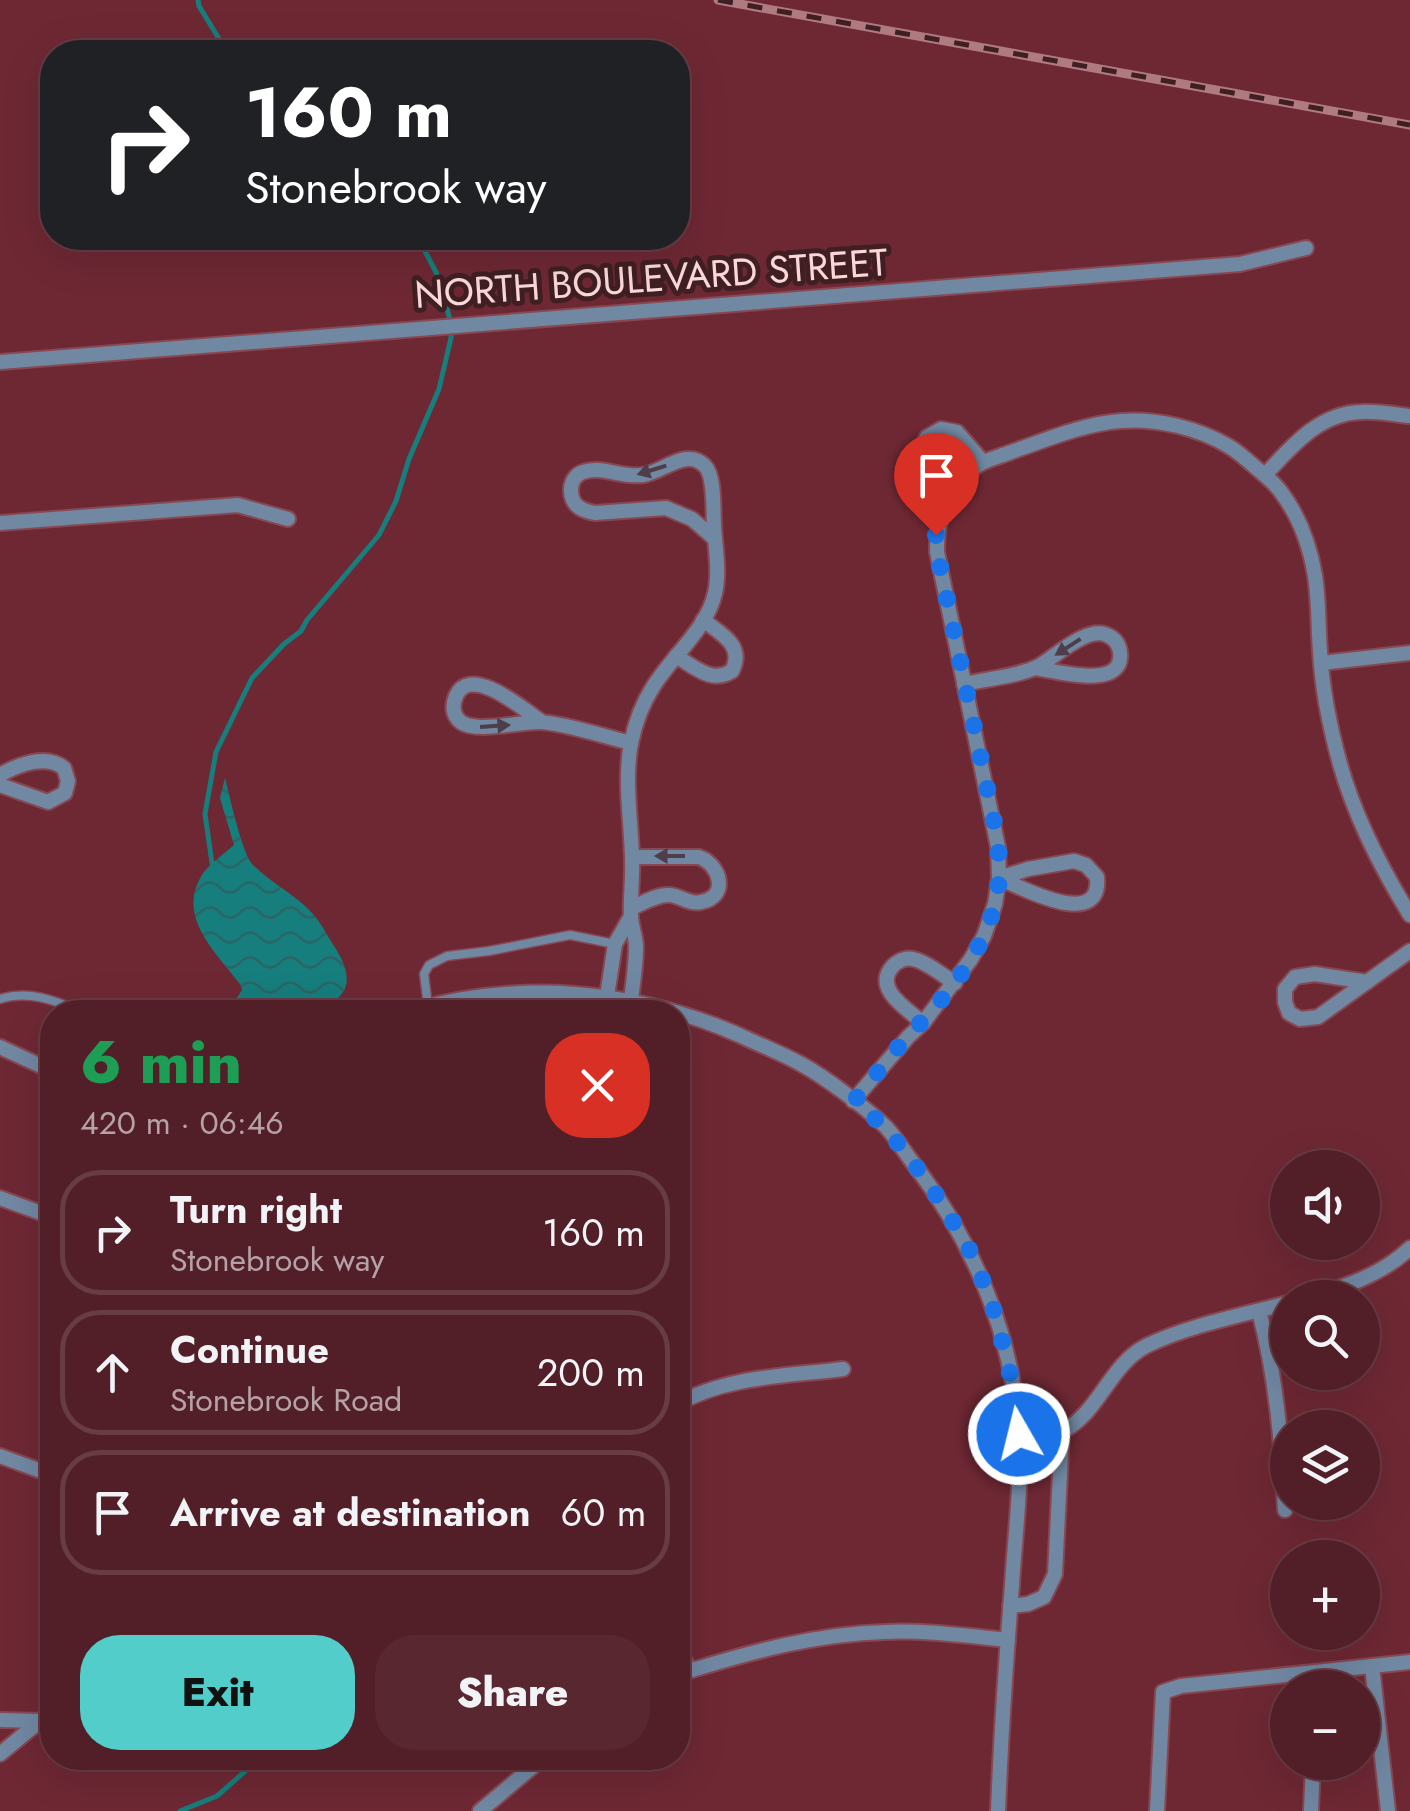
<!DOCTYPE html>
<meta charset="utf-8">
<style>
body{margin:0;font-family:Jost,sans-serif;background:#58272f;color:#f1f3f6;height:100vh;display:flex;flex-direction:column;font-size:38px;white-space:nowrap}
*{box-sizing:border-box;margin:0}
p{font-size:32px;color:#b5a2a7}
.icon{flex:none;width:55px;height:55px;fill:none;stroke:currentColor;stroke-width:2;stroke-linecap:round;stroke-linejoin:round}
.map{position:relative;flex:1;overflow:hidden}
.sheet{position:absolute;left:40px;top:1000px;width:650px;height:770px;display:flex;flex-direction:column;background:#521e27;border-radius:40px;box-shadow:0 10px 40px #0002,0 0 0 2px #683c44}
.sheet>*{flex:none}
.guide{position:absolute;left:40px;top:40px;width:650px;height:210px;border-radius:40px;box-shadow:0 10px 40px #0002,0 0 0 2px #683c44;background:#202124;color:#fff;overflow:hidden}
.buttons{position:absolute;left:1270px;top:1150px;display:grid;gap:20px}
.buttons a{display:grid;place-items:center;width:110px;height:110px;border-radius:50%;background:#521e27;box-shadow:0 10px 40px #0002,0 0 0 2px #683c44;font-size:50px}
.pin{position:absolute;display:grid;place-items:center;width:85px;height:85px;color:#fff;margin:-102px -42px;border-radius:50% 50% 50% 0;rotate:-45deg;box-shadow:0 0 10px #0007}
.pin .icon{rotate:45deg}
.me{position:absolute;width:110px;margin:-55px;rotate:352deg;stroke-linejoin:round;filter:drop-shadow(0 0 8px #0008)}
.turn{display:flex;align-items:center;gap:35px;height:210px;padding:0 40px;font-size:45px}
.turn .icon{width:130px;height:130px;stroke-width:2.5}
.turn b{display:block;font-size:70px;line-height:85px}
.round{display:grid;place-items:center;flex:none;width:105px;height:105px;border-radius:40px;background:#58272f}
.summary{display:flex;align-items:center;justify-content:space-between;height:170px;padding:0 40px}
h1{font-size:60px;font-weight:800;line-height:75px;color:#1e9e55}
.button{display:flex;gap:20px;margin-top:auto;padding:20px 40px}
.button a{flex:1;height:115px;border-radius:40px;background:#53cdca;color:#111;font-size:40px;font-weight:800;line-height:115px;text-align:center}
.button a+a{background:#58272f;color:#f1f3f6}
ul{padding:0;list-style:none}
li{display:flex;align-items:center;gap:30px;height:125px;margin:0 20px 15px;padding:0 20px;border:5px solid #683c44;border-radius:40px}
li div{flex:1}
li b{display:block;font-size:38px}
li em{font-style:normal}
.map>svg:first-child{display:block}
</style>
<div class="map">
<svg width="1410" height="1811" viewBox="0 0 1410 1811">
<defs>
<pattern id="water-waves" width="16" height="10" patternUnits="userSpaceOnUse" patternTransform="scale(2.5)"><rect width="16" height="10" fill="#167e7d"/><path d="M0 5q4-4 8 0t8 0" fill="none" stroke="#2b6565"/></pattern>
</defs>
<rect width="100%" height="100%" fill="#6e2834"/>
<path fill="url(#water-waves)" d="M225,778C230,797 242,854 253,865C271,883 296,895 313,914C321,923 327,935 334,946C387,1026 260,1013 216,1012L236,999L242,990L240,984C215,951 174,915 204,872C212,862 225,853 234,845L220,798Z"/>
<g fill="none" stroke-linecap="round" stroke-linejoin="round">
<g stroke="#167e7d" stroke-width="5">
<path d="M198,0L199,6L227,52"/>
<path d="M213,870L205,814L216,752L252,678L284,644L301,631L307,620L379,535L396,501L409,459L439,389L451,338V323L436,272L418,238"/>
<path d="M180,1811L217,1796L259,1759"/>
</g>
<g stroke="#874852" stroke-width="11">
<g id="lane">
<path d="M0,999C28,990 55,1000 81,1012"/>
<path d="M428,1006L424,974L429,965L447,956L489,951L570,935L615,944"/>
</g>
</g>
<g stroke="#874852" stroke-width="18">
<g id="street">
<path d="M0,362L1240,264L1306,248"/>
<path d="M1265,475C1291,447 1319,413 1361,412C1376,411 1393,414 1408,416"/>
<path d="M950,493C935,476 913,460 927,437L941,429L957,432L983,462"/>
<path d="M0,523L238,505L288,519"/>
<path d="M676,656C695,667 711,684 732,671C745,645 721,634 703,620"/>
<path d="M1321,663L1410,653"/>
<path d="M964,684C986,679 1020,676 1039,666C1056,656 1087,626 1107,635C1114,638 1119,644 1120,652C1125,691 1056,671 1035,668"/>
<path d="M542,722C524,710 471,663 456,696C453,703 452,711 457,718C468,736 520,721 540,722C564,723 606,737 631,743"/>
<path d="M0,775C19,764 46,754 64,768L68,781L65,793L48,802L0,785"/>
<path d="M1074,861L1086,865L1097,877C1102,931 1022,888 999,878L1028,869Z"/>
<path d="M632,908C643,903 657,894 670,895C681,896 690,905 701,902C729,897 721,865 699,857H632"/>
<path d="M1367,982L1315,974L1295,977L1285,989V1002L1289,1013L1300,1019L1318,1017L1410,951"/>
<path d="M607,996L615,944L631,916"/>
<path d="M631,1000C633,983 636,965 636,947C636,937 632,928 631,918C630,898 633,877 632,857C631,819 624,781 631,743C635,724 642,704 653,687C672,656 707,629 715,593C720,572 715,546 714,525C713,510 715,476 705,466C687,447 663,472 643,475C622,478 600,465 583,472C568,477 567,500 580,508C585,511 590,512 595,513L666,508L692,519L715,539"/>
<path d="M407,1012C518,979 634,989 739,1035C760,1045 781,1053 801,1064C825,1077 866,1108 886,1127C896,1138 904,1151 913,1163C973,1241 1013,1335 1019,1434C1022,1483 1015,1535 1012,1585C1006,1660 1001,1735 998,1811"/>
<path d="M923,1023C909,1010 873,990 892,967C897,961 906,957 913,959C927,962 943,976 955,983"/>
<path d="M0,1047L52,1071"/>
<path d="M853,1101L908,1037L923,1023L971,959L984,936L995,904L999,878L998,847L937,552C936,516 949,482 982,463C991,458 1002,456 1011,452C1046,440 1083,424 1120,421C1156,418 1199,428 1230,447C1238,452 1246,459 1254,466C1263,474 1274,482 1281,492C1299,516 1310,546 1315,576C1319,600 1318,627 1320,651C1322,688 1330,728 1340,764C1355,817 1381,868 1410,915"/>
<path d="M0,1198L52,1217"/>
<path d="M1306,1298C1344,1287 1380,1276 1410,1248"/>
<path d="M1259,1311C1276,1376 1282,1443 1285,1510"/>
<path d="M678,1404C726,1376 789,1376 843,1369"/>
<path d="M1019,1433C1032,1434 1054,1437 1065,1430C1099,1411 1111,1364 1146,1346C1186,1326 1243,1315 1288,1303"/>
<path d="M0,1456L52,1475"/>
<path d="M1010,1606L1028,1604L1044,1597L1055,1574L1062,1433"/>
<path d="M678,1645L689,1671"/>
<path d="M1372,1666L1388,1811"/>
<path d="M678,1677L689,1671C754,1651 817,1634 885,1632C925,1630 967,1636 1008,1640"/>
<path d="M0,1720L40,1721"/>
<path d="M0,1754L52,1711"/>
<path d="M480,1811L543,1758"/>
<path d="M1157,1811L1163,1692L1181,1686L1410,1662"/>
<path d="M1311,1811L1313,1762"/>
</g>
</g>
<use href="#lane" stroke="#7188a3" stroke-width="8"/>
<use href="#street" stroke="#7188a3" stroke-width="14"/>
<g stroke="#b07a81" stroke-width="9">
<path id="rail" d="M718,0L1410,125"/>
</g>
<use href="#rail" stroke="#3f1f22" stroke-width="5" stroke-dasharray="15" stroke-linecap="butt"/>
</g>
<defs><path id="oneway-solid" d="M-6-.8H1V-3.2L6.5 0L1 3.2V.8H-6Z" transform="scale(2.5)"/></defs>
<g fill="#4e3e49">
<use href="#oneway-solid" transform="translate(652 470) rotate(163)"/>
<use href="#oneway-solid" transform="translate(1068 647) rotate(147)"/>
<use href="#oneway-solid" transform="translate(495 726) rotate(-4)"/>
<use href="#oneway-solid" transform="translate(670 856) rotate(-180)"/>
</g>
<g fill="none" stroke-linecap="round" stroke-linejoin="round">
<path stroke="#1a73e8" stroke-width="18" stroke-dasharray="0 32.4" d="M936,535L937,552L992,811C996,833 1001,856 999,879C994,942 950,993 908,1036C889,1057 872,1080 854,1101L886,1128L928,1182L967,1244L991,1300L1009,1367L1019,1434"/>
</g>
<g text-anchor="middle" dominant-baseline="central" stroke-width="10" stroke-linejoin="round" paint-order="stroke">
<g font-size="38" fill="#fbd7da" stroke="#3f1f22">
<text transform="translate(651 278) rotate(-4)">NORTH BOULEVARD STREET</text>
</g>
</g>
</svg>
<div class="buttons">
<a><svg class="icon" aria-label="sound" viewBox="0 0 24 24"><path d="M4 9h4l5-4v14l-5-4H4zM17 9q2 3 0 6"/></svg></a>
<a><svg class="icon" aria-label="search" viewBox="0 0 24 24"><circle cx="10" cy="10" r="6"/><path d="M15 15l6 6"/></svg></a>
<a><svg class="icon" aria-label="layers" viewBox="0 0 24 24"><path d="M12 4l9 5-9 5-9-5zM3 14l9 5 9-5"/></svg></a>
<a>+</a>
<a>−</a>
</div>
<div class="pin" style="left:936px;top:535px;background:#d93025"><svg class="icon" aria-label="arrive" viewBox="0 0 24 24"><path d="M6 21V4h12l-3 4 3 4H6"/></svg></div>
<svg class="me" style="left:1019px;top:1434px" viewBox="-20 -20 40 40"><circle r="17" fill="#1a73e8" stroke="#fff" stroke-width="3"/><path d="M0-11L8 9 0 5-8 9z" fill="#fff"/></svg>
<div class="guide">
<div class="turn"><svg class="icon" aria-label="right" viewBox="0 0 24 24"><path d="M7 20v-9h11M14 6l5 5-5 5"/></svg><div><b>160 m</b>Stonebrook way</div></div>
</div>
<section class="sheet">
<div class="summary"><div><h1>6 min</h1><p>420 m · 06:46</p></div><a class="round" style="background:#d93025;color:#fff"><svg class="icon" aria-label="close" viewBox="0 0 24 24"><path d="M6 6l12 12M18 6L6 18"/></svg></a></div>
<ul>
<li><svg class="icon" aria-label="right" viewBox="0 0 24 24"><path d="M7 20v-9h11M14 6l5 5-5 5"/></svg><div><b>Turn right</b><p>Stonebrook way</p></div><em>160 m</em></li>
<li><svg class="icon" aria-label="ahead" viewBox="0 0 24 24"><path d="M12 20V5M6 11l6-6 6 6"/></svg><div><b>Continue</b><p>Stonebrook Road</p></div><em>200 m</em></li>
<li><svg class="icon" aria-label="arrive" viewBox="0 0 24 24"><path d="M6 21V4h12l-3 4 3 4H6"/></svg><div><b>Arrive at destination</b></div><em>60 m</em></li>
</ul>
<div class="button"><a>Exit</a><a>Share</a></div>
</section>
</div>
